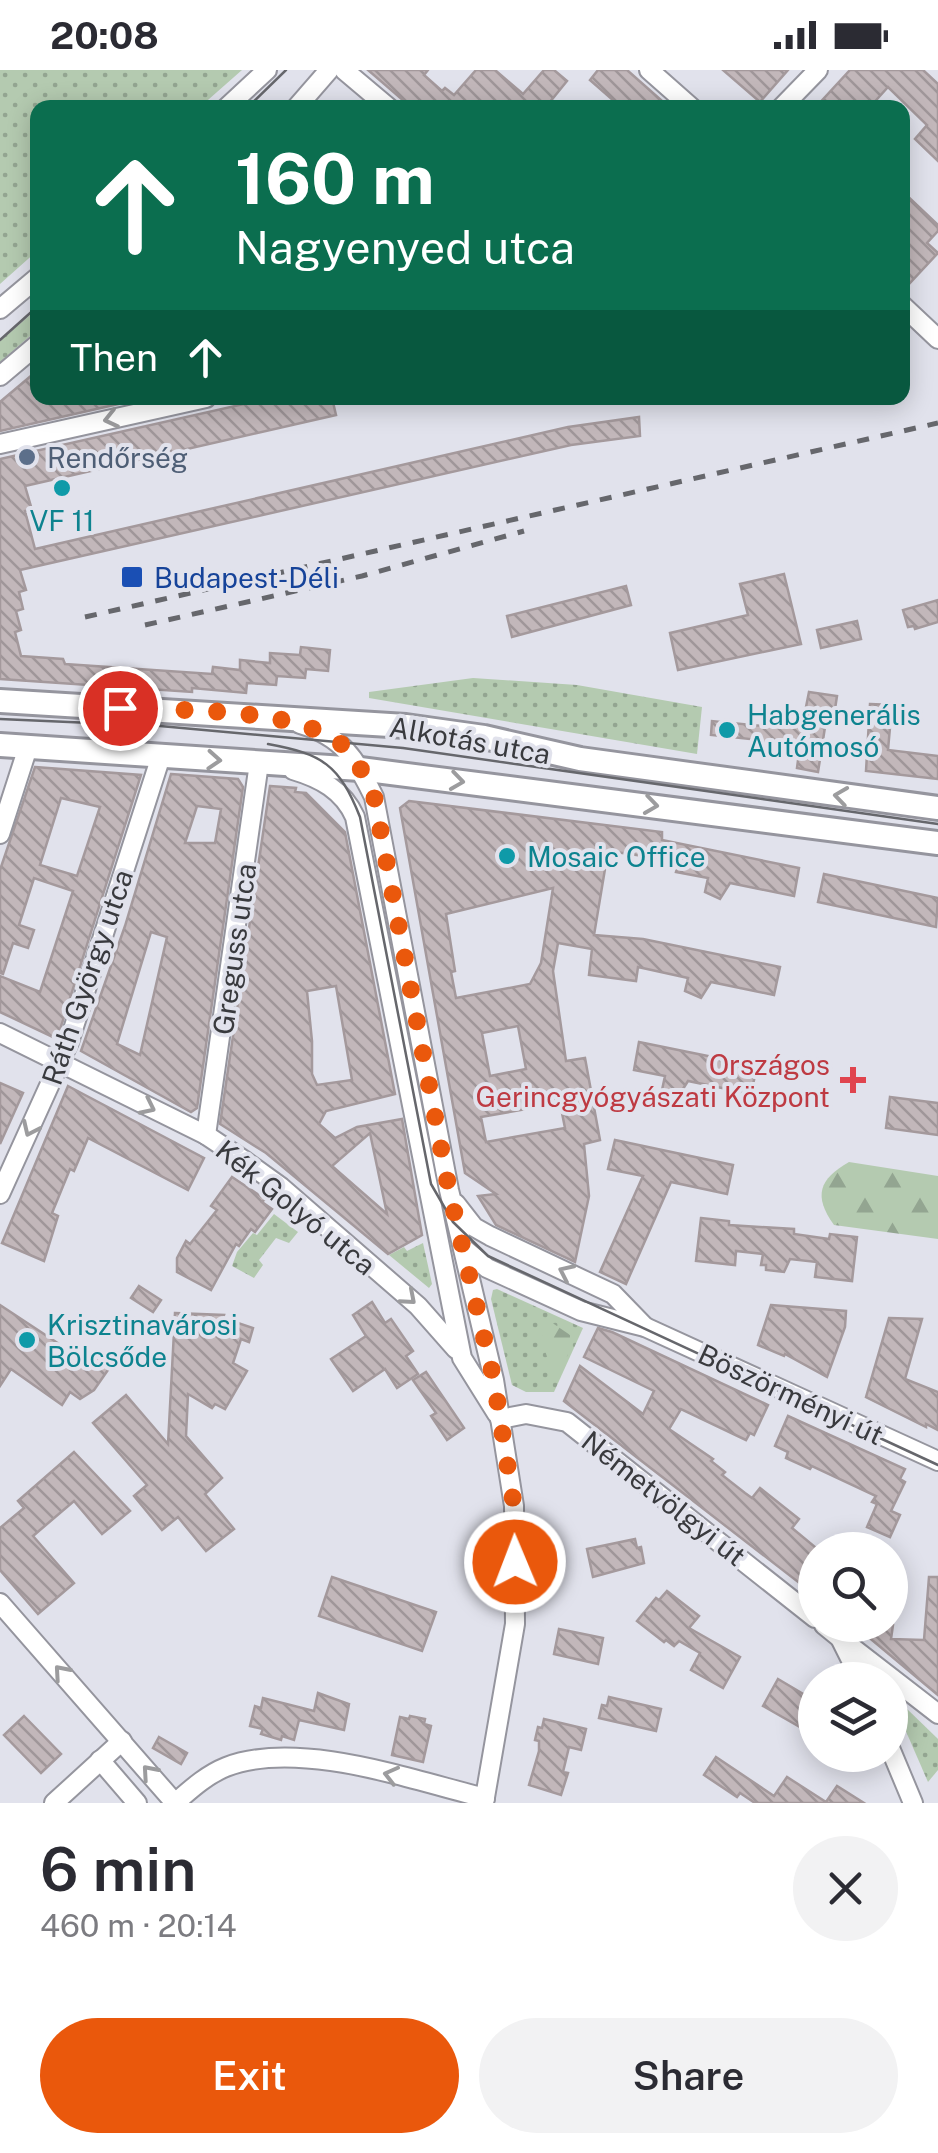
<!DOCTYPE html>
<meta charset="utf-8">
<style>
body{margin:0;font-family:"Public Sans",sans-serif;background:#f2f2f3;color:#2b2b33;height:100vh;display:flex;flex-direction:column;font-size:38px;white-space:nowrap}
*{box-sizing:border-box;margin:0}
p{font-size:32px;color:#7c7c81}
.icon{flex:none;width:55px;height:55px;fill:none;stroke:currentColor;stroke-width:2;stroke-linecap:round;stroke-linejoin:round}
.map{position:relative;height:1733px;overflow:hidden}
.drawer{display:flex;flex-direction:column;background:#fff;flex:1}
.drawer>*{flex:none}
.banner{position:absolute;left:30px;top:30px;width:880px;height:305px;border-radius:20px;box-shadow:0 5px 25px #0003;background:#0b6e4f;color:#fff;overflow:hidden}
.buttons{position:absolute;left:798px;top:1462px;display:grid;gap:20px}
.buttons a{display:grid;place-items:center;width:110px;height:110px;border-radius:50%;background:#fff;box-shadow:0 5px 25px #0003;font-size:50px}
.pin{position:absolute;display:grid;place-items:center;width:85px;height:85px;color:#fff;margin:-42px;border:5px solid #fff;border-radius:50%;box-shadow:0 2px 10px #0007}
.me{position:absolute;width:110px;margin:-55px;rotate:359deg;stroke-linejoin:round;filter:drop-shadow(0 0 8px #0008)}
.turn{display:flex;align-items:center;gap:35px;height:210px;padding:0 40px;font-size:45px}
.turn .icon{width:130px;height:130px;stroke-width:2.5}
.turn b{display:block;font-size:70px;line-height:85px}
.then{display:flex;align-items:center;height:95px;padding:0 40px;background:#0003;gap:20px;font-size:38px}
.round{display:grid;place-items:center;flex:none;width:105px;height:105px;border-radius:52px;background:#f2f2f3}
.overview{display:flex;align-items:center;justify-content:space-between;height:170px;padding:0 40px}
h1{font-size:60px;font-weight:600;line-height:75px}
.button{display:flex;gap:20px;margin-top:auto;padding:20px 40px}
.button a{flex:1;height:115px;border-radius:60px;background:#ea580c;color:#fff;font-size:40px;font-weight:600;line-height:115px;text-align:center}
.button a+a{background:#f2f2f3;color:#2b2b33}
.status{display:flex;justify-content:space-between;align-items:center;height:70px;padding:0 50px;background:#fff;direction:ltr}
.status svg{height:28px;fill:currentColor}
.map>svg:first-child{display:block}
</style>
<div class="status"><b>20:08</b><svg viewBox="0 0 49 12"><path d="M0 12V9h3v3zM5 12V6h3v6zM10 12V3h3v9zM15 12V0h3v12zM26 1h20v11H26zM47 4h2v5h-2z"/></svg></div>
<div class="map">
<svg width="938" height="1733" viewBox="0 0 938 1733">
<defs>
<pattern id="green-dots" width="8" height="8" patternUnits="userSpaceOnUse" patternTransform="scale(2.5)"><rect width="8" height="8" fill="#b4cab0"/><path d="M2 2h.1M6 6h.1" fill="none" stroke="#93a591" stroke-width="1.8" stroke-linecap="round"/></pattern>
<pattern id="forest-firs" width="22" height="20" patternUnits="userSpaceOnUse" patternTransform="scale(2.5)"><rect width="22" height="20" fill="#b4cab0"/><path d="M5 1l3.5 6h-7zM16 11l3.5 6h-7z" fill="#93a591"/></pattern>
<pattern id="building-back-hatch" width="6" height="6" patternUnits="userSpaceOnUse" patternTransform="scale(2.5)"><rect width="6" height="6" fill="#c2b7ba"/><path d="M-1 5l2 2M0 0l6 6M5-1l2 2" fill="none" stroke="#9f9699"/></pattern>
</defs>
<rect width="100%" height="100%" fill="#e1e2ec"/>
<g fill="url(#green-dots)">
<path d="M0,0H242L200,37L38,38L37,181L0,214Z"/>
<path d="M37,239V260L0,292V271Z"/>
<path d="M473,608L577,615L702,637L697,684L369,628V622Z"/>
<path d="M274,1144L298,1162L289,1173L276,1168L259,1190L263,1195L254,1208L232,1196L237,1182L253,1163L257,1165Z"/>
<path d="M423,1173L432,1214L429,1218L389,1185L404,1177L407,1181Z"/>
<path d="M497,1219L583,1258L554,1322H526L512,1315L491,1229L493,1220Z"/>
<path d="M905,1637L938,1669V1700L928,1712L898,1643Z"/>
</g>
<g fill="url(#forest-firs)">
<path d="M849,1092L938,1106V1169L834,1155C813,1126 819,1109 849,1092Z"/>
<path d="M551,1252L570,1265V1279L561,1301L554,1300C546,1289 541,1270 542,1256Z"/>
</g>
<g fill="url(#building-back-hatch)" stroke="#a4999c" stroke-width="2.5" fill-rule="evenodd">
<path d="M368,0H428L424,5L442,21L445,18L454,25L476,0H495L523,24L544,0H554L567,11L545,38H412Z"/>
<path d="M598,0H627L670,38H622L590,10Z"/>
<path d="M723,0H788L760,32Z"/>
<path d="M850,0H923L938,14V91L915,69L927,55L888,17L869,38H815Z"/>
<path d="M902,121L938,155V161L927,173L938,183L909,214L902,208Z"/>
<path d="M38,300V328H126L127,332L0,361V332Z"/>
<path d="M270,328H332L336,345L25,416L32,440L25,441L35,479L568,357L639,347L640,366L571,375L20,500L26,520L19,522L23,539L16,541L21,560L15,562L21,586L63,589L65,594L212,604L213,597L240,600V590L270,593V583L300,585L301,577L330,580L328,601L306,599L305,608L277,606L276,615L247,613L246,623L192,618V622L0,609V389Z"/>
<path d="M784,504L801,574L678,600L670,563L748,545L740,514Z"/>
<path d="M626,516L631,535L512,567L507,546Z"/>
<path d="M938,530V552L915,559L914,556L908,557L903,540Z"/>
<path d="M857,551L861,569L821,578L817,560Z"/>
<path d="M809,622L837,626L835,639L828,638L818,702L797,698L799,683L759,677L760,670L711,665L712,651L762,656L765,641L804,647Z"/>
<path d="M870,634L892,635L888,680L938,686V709L866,701Z"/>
<path d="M35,697L141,705L57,969L0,942V906L40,922L73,821L34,808L19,855L34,860L28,878L13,873L3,904L0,903V800ZM61,728L100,737L77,806L40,795Z"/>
<path d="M171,704L238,709L243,717L197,1038L191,1042L81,981L125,856ZM197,736L221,739L215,773H185ZM151,862L167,867L140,985L117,974Z"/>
<path d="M270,716L296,718L295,722L306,723L345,762L395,1024L326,1041L319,1054L335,1068L357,1057L402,1049L422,1165L388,1184L266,1083L220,1054ZM336,916L352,1010L317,1015L312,1004V971L307,921ZM370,1063L387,1144L332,1096Z"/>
<path d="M409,731L662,762V770L799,798L794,826L730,813L720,829L705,822L708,808L676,802L679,791L608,781L594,865L643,869L780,897L774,925L711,912L701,928L685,921L688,908L638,897L636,911L589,905L592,879L558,873L553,901L566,991L585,988L600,1070L584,1074L589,1126L575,1192L496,1155L478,1126L496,1124L465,1103L400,738ZM553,818L541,893L530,914L456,928L451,902L455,901L446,844ZM518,956L526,999L490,1006L482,963ZM560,1033L565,1058L486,1072L481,1047Z"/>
<path d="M824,804L938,828L936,857L818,832Z"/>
<path d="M639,972L757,996L751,1024L688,1011L678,1027L662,1020L665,1006L634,1000Z"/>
<path d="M0,1013L23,1023L0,1074Z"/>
<path d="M68,1016L204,1088L188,1120L88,1068L74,1101L70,1099L52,1143L58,1146L44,1191L2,1173Z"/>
<path d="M890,1027L938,1033V1065L886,1058Z"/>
<path d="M615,1070L733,1095L727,1124L671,1112L626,1214L600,1202L643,1106L608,1099Z"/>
<path d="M232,1107L265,1129L262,1132L272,1139L255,1162L251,1159L239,1176L236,1174L211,1220L177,1202V1188L186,1171L190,1174L217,1140L211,1136Z"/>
<path d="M701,1148L729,1151V1155L794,1159V1164L829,1169L830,1164L857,1167L852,1211L815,1207L817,1192L790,1189L784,1202L766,1200V1195H761L763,1184L736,1181L735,1195L696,1191Z"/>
<path d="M139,1216L161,1230L153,1242L131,1228Z"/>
<path d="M372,1232L385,1253L391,1249L413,1281L406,1286L418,1304L397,1318L385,1299L353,1321L331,1289L366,1266L353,1245Z"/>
<path d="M0,1235L91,1295L96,1287L110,1297L94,1320L80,1329L70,1322L62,1335L11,1299L0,1316Z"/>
<path d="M771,1235L846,1241L845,1257L827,1307L785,1284L784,1286L758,1275Z"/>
<path d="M175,1243L224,1245L223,1248L253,1258L249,1272L241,1269L233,1293L247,1301L225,1339L215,1334L212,1338L188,1324L186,1366L222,1408L205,1424L234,1459L206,1481L178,1447L162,1460L134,1426L147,1415L93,1353L126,1325L168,1374Z"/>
<path d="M889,1248L922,1249L905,1309L938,1322V1360L926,1354V1357L866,1327Z"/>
<path d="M598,1258L612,1262L768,1335L754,1365L750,1363L746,1370L681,1339L669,1359L713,1389L711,1391L725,1402L722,1405L745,1423L752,1428L760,1418L799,1449L792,1458L815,1477V1525L564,1331L580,1296L643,1344L654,1321L584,1287Z"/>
<path d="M426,1302L464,1358L447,1370L431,1346L436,1343L413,1310Z"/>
<path d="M788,1346L905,1399L900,1409L905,1412L891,1441L900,1445L890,1467L867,1457L877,1434L872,1432L876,1426L812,1396L810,1399L786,1388L788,1382L775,1376Z"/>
<path d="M74,1382L130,1441L102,1464L74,1431L33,1466L74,1513L38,1544L0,1500V1458L24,1438L18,1431Z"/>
<path d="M635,1469L637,1478L641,1477L644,1493L593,1507L587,1479Z"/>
<path d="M332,1507L436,1542L422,1581L319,1546Z"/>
<path d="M929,1507H938V1625L854,1555H893L891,1569L924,1570Z"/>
<path d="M667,1521L699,1546L689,1558L740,1587L723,1618L691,1600L700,1583L679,1571L674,1576L666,1570L664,1572L637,1551L656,1528L659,1530Z"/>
<path d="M559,1559L603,1568L598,1594L554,1584Z"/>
<path d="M778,1609L815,1631L800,1657L763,1636Z"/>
<path d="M318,1623L349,1634L344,1660L299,1650L294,1670L282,1666L281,1670L261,1664L263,1659L250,1656L255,1636L261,1638L263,1628L314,1641Z"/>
<path d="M609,1627L661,1639L656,1661L599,1648L602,1635L607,1636Z"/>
<path d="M24,1646L61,1684L41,1703L4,1665Z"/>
<path d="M410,1646L425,1649L424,1654L431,1656L423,1692L392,1685L400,1647L409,1649Z"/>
<path d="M544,1649L586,1659L581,1680L569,1677L563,1702L568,1703L561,1725L529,1715L539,1681V1671L535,1670L538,1657L542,1658Z"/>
<path d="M159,1667L187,1683L181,1694L153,1678Z"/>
<path d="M716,1687L774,1726L787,1707L826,1732L837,1716L864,1733H755L740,1723L737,1727L704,1705Z"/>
</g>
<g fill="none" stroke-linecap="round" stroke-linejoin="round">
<g stroke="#95959e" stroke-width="22">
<g id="minor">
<path d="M344,0L389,38"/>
<path d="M649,0L692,38"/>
<path d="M226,38L267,0"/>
<path d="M296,38L329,0"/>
<path d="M781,38L818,0"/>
<path d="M902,235L938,269"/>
<path d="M0,239L38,207"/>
<path d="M0,306L38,274"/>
<path d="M0,374L206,328"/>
<path d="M300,654C343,667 355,688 374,727L449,1120L494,1310L514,1436L515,1554L484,1733"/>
<path d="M293,700C320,708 343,720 355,747L462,1288L497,1344"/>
<path d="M0,764L28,677"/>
<path d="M0,963L206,1065L245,1091L281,1117L418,1236L456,1279"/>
<path d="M206,1065L259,693"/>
<path d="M0,1124L69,972L161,686"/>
<path d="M456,1134L474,1157L490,1166L613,1224L645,1257"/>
<path d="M463,1178L487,1198L581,1241L645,1257L938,1391"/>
<path d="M500,1349L526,1344L567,1352L815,1548"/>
<path d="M0,1533L175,1733"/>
<path d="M824,1555L840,1568L861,1610"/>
<path d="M840,1568L938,1644"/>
<path d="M890,1678L913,1733"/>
<path d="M100,1690L137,1733"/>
<path d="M54,1733L122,1671"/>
<path d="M175,1733C190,1720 206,1705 226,1697C298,1669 412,1710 485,1728"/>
</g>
</g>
<g stroke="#95959e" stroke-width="28">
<g id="major">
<path d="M0,631L406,656L484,667L580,689L938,738"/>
<path d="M0,675L360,699L938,773"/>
</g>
</g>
<use href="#minor" stroke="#fff" stroke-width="18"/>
<use href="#major" stroke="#fff" stroke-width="22"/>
<g stroke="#66676c" stroke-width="2.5">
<path d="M247,38L286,0"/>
<path d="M0,270L38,236"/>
<path d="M0,649L160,656L403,678L938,754"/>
<path d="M268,674C322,684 339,694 360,747L431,1114L453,1152L488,1186L938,1395"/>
</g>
<g stroke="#66676c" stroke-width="5" stroke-dasharray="12 12" stroke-linecap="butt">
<path d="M85,547L938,353"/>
<path d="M145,555L362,506L524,461"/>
</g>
</g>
<defs><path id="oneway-chevron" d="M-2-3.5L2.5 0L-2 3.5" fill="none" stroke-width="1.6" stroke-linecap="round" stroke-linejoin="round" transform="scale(2.5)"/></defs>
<g stroke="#9c9c9e">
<use href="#oneway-chevron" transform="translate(111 349) rotate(167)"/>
<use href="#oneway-chevron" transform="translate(214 690) rotate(4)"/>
<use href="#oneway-chevron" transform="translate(457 711) rotate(8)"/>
<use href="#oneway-chevron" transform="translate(841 726) rotate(-172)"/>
<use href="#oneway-chevron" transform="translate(651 735) rotate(8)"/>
<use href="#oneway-chevron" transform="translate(148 1037) rotate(26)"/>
<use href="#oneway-chevron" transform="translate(30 1059) rotate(115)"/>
<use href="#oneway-chevron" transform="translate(566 1202) rotate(-155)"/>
<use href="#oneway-chevron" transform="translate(409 1228) rotate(41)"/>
<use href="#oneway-chevron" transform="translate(61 1602) rotate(-131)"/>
<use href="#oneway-chevron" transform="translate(149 1702) rotate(-131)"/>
<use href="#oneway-chevron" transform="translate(391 1705) rotate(-166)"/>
</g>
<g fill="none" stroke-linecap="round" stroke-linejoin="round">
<path stroke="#ea580c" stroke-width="18" stroke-dasharray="0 32.4" d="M120,638C181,641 302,636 347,679C359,691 366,711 374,726L449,1120L494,1310L514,1436L515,1492"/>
</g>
<circle fill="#5c6f8a" stroke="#e1e2ec" stroke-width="4" cx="27" cy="387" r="10"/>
<g fill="#0f9aa8" stroke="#e1e2ec" stroke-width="4">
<circle cx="62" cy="418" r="10"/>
<circle cx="727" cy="660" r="10"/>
<circle cx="507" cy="786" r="10"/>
<circle cx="27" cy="1270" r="10"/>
</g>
<rect fill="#1a4fb4" stroke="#e1e2ec" stroke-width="4" x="120" y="495" width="24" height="24" rx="5"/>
<path fill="#e0444e" stroke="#e1e2ec" stroke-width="4" d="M848 995h10v10h10v10h-10v10h-10v-10h-10v-10h10z"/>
<g text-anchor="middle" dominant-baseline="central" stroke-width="8" stroke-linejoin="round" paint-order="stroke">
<g font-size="28" fill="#4e5e75" stroke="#e1e2ec" text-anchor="start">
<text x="47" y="387">Rendőrség</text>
</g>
<g font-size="28" fill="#0d838f" stroke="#e1e2ec" text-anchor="start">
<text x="62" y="450" text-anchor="middle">VF 11</text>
<text x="747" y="644">Habgenerális<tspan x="747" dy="32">Autómosó</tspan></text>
<text x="527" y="786">Mosaic Office</text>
<text x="47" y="1254">Krisztinavárosi<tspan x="47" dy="32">Bölcsőde</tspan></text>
</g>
<g font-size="28" fill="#164399" stroke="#e1e2ec" text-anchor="start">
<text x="154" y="507">Budapest-Déli</text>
</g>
<g font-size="28" fill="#393a3e" stroke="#e1e2ec">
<text transform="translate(470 670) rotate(10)">Alkotás utca</text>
<text transform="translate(234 879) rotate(-82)">Greguss utca</text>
<text transform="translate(87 907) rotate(-71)">Ráth György utca</text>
<text transform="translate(296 1137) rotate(39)">Kék Golyó utca</text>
<text transform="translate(791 1324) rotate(25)">Böszörményi út</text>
<text transform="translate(664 1428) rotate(38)">Németvölgyi út</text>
</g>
<g font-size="28" fill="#be3a42" stroke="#e1e2ec" text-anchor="end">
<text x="830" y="994">Országos<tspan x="830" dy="32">Gerincgyógyászati Központ</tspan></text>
</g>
</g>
</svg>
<div class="buttons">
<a><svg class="icon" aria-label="search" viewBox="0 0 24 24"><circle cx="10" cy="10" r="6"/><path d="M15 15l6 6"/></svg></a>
<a><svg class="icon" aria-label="layers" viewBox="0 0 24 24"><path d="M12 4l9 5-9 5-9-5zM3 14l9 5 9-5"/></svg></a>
</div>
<div class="pin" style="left:120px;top:638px;background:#d93025"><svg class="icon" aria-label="arrive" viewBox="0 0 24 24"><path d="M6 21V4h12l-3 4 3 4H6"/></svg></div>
<svg class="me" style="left:515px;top:1492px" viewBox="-20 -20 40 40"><circle r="17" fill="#ea580c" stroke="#fff" stroke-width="3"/><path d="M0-11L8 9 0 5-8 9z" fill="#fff"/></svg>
<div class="banner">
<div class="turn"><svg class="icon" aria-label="ahead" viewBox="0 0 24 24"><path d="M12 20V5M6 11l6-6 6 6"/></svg><div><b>160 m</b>Nagyenyed utca</div></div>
<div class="then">Then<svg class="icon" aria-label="ahead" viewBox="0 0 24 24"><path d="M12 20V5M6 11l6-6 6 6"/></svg></div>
</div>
</div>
<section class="drawer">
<div class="overview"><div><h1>6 min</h1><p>460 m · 20:14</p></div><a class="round"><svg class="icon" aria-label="close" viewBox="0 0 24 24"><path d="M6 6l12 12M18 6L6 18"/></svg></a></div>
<div class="button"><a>Exit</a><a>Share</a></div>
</section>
